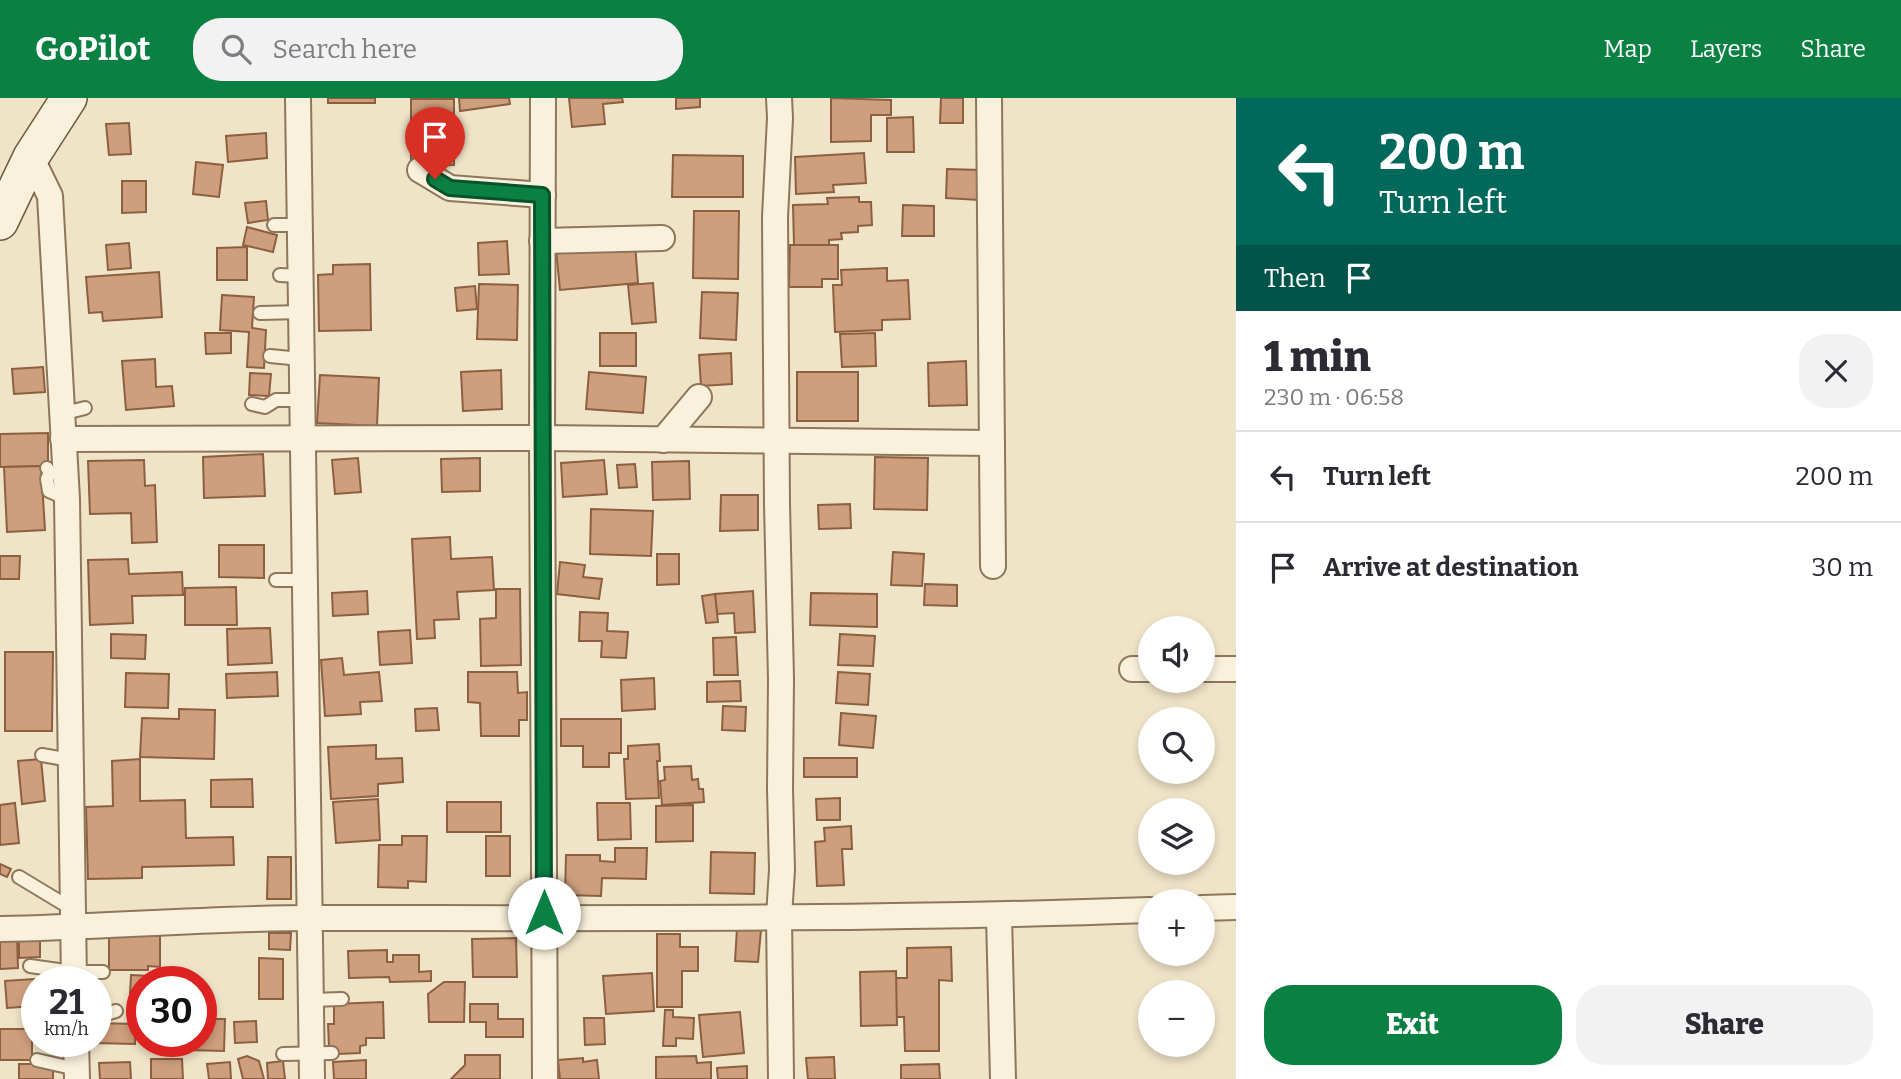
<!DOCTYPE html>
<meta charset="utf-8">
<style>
body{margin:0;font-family:Bitter,serif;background:#f2f2f3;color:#2b2b33;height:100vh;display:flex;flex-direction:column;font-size:26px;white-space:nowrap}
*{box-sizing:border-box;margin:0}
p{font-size:23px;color:#7c7c81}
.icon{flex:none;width:38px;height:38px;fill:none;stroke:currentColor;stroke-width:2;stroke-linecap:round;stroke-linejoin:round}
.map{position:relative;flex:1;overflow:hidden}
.panel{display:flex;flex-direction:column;background:#fff;width:665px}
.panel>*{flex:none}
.top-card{background:#00695c;color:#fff;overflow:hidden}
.tools{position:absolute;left:1138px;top:518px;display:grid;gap:14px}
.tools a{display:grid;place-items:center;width:77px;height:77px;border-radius:50%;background:#fff;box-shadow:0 4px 10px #0003;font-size:35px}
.speed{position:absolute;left:21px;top:868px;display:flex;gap:14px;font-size:35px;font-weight:700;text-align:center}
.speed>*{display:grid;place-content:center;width:91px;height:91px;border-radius:50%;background:#fff;box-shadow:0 4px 10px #0003;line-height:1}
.speed small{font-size:18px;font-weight:400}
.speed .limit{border:10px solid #d22;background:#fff;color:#111}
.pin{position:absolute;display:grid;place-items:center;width:60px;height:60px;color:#fff;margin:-72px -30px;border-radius:50% 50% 50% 0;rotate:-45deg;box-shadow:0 0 7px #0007}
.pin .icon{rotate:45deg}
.me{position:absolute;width:77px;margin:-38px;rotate:0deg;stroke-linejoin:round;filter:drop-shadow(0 0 5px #0008)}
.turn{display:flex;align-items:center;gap:24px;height:147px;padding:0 28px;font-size:32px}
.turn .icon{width:91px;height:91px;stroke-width:2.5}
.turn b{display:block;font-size:49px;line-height:60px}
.then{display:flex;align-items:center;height:66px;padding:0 28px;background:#0003;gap:14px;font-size:26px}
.round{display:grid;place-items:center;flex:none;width:74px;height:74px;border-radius:28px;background:#f2f2f3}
.headline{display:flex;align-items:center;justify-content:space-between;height:119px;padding:0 28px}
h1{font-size:42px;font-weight:800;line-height:52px}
.primary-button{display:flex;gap:14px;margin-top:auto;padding:14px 28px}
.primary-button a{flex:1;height:80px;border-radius:28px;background:#0b8043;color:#fff;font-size:28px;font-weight:800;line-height:80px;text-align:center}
.primary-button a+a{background:#f2f2f3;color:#2b2b33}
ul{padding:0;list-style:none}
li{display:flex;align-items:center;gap:21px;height:91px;padding:0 28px;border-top:2px solid #e1e1e2}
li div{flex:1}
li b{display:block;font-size:26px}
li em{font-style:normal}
header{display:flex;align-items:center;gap:42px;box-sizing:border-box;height:98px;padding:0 35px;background:#0b8043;color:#fff}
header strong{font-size:33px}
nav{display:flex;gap:38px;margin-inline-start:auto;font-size:24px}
.search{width:490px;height:63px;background:#f2f2f3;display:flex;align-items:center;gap:18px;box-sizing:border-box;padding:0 24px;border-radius:28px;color:#7c7c81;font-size:26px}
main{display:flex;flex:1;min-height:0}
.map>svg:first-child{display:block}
</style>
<header>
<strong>GoPilot</strong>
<div class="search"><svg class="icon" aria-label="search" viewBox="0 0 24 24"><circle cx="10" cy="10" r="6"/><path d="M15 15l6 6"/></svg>Search here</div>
<nav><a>Map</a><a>Layers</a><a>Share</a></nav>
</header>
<main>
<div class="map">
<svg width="1236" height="981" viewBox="0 0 1236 981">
<rect width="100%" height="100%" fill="#f0e4c8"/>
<g fill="#cf9f7d" stroke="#8d5f41" stroke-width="2">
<rect x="328" y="0" width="47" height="5"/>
<path d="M459,0H509L510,6L460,13Z"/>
<path d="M569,0H622L623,4L603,6L605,26L572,29Z"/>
<path d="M676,0H700V9L676,11Z"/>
<path d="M831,0L891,2V17H871V43L831,44Z"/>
<path d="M941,0H963V25H940Z"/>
<path d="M411,1H454V67L411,68Z"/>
<path d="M913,19L914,54H887V20Z"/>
<path d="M129,25L131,56L109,57L106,26Z"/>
<path d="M266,35L267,60L228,64L226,38Z"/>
<path d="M864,55L866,85L833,87L834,94L796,96L795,59Z"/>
<path d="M673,57L743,58V99H672Z"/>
<path d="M196,64L223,67L219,99L193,96Z"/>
<path d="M947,71L980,72L979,102L946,100Z"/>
<path d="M122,83H146V114L122,115Z"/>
<path d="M859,99V104H871L872,127L858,128V134L841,135L842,141L829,142V147H794L793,107L828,106L827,100Z"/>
<path d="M266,103L268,122L248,125L245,105Z"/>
<path d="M903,107L934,108V138H902Z"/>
<path d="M694,113H739L738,181L693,180Z"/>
<path d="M247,129L277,137L273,154L243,147Z"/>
<path d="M507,143L509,176L479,177L478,145Z"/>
<path d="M129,145L131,170L108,172L106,147Z"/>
<path d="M635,145L638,185L560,192L556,151Z"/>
<path d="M790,147H838V181H822V189H789Z"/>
<path d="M247,149V182H217V150Z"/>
<path d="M370,166L371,232L319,233L318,177L333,176V167Z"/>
<path d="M887,170V183L908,182L910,221L882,222V232L835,234L833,187H842L841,172Z"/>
<path d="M159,174L162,219L103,223L102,214L89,215L86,179Z"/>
<path d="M653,185L656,224L632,226L628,187Z"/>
<path d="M479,186L518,187L517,242L477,241Z"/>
<path d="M475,188L477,211L457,213L455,190Z"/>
<path d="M702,194L738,195L736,242L700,240Z"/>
<path d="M222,197L254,199L252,230L266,232L264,270L247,269L249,234L220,232Z"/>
<path d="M205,235H231V255L206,256Z"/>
<rect x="600" y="235" width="36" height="33"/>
<path d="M875,235L876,268L842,269L840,236Z"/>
<path d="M731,255L732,286L701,288L699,257Z"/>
<path d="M155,261L156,289L172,288L174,308L126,312L122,263Z"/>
<path d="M966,263L967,307L929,308L928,265Z"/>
<path d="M43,269L45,294L14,296L12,271Z"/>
<path d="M501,272L502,311L463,313L461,274Z"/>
<path d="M589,274L646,279L643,315L586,311Z"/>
<rect x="797" y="274" width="61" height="49"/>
<path d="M250,275L271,276L269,298L249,297Z"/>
<path d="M320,277L379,280L377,328L317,325Z"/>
<path d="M48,335V368L0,369V336Z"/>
<path d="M263,356L265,398L204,400L203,359Z"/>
<path d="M875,359L928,360L927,412L874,411Z"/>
<path d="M358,360L361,394L335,396L332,362Z"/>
<path d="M480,360V393L442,394L441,361Z"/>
<path d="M144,362L145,388L155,387L157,444L132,445L131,415L90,416L88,363Z"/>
<path d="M604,362L607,396L563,399L561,365Z"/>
<path d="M689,363L690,401L653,402L652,364Z"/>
<path d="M635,366L637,389L619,390L617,367Z"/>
<path d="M41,368L45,432L7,434L4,369Z"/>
<path d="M721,397H758V432L720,433Z"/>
<path d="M850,406L851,430L819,431L818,407Z"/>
<path d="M591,411L653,413L651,458L590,456Z"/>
<path d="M450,439L451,461L492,459L494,492L457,494L459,521L434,522L435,540L417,541L412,441Z"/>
<path d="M219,447H264V480L219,479Z"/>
<path d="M893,454L924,456L922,488L891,487Z"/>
<path d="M657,456H679V486L657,487Z"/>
<path d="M0,458H20L19,481H0Z"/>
<path d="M128,461L129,476L182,474L183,497L132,498L133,525L90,527L88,462Z"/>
<path d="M560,464L585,467L583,479L602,481L599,501L557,496Z"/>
<path d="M925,486L957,487V508L924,507Z"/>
<path d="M236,489L237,527H185V490Z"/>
<path d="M496,491H520L521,567L481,568L480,521L496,520Z"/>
<path d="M367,493L368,516L333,518L332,495Z"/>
<path d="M753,493L755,534L735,535L734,515L717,516L715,496Z"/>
<path d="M811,495L877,496V529L810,527Z"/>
<path d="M715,496L718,524L706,525L702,498Z"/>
<path d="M580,514L608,515L607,533L628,534L626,560L601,559L602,543H579Z"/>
<path d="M270,530L272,565L228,567L227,531Z"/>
<path d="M410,532L412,565L380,567L378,534Z"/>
<path d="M111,536L146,537L145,561L111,560Z"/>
<path d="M840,536L875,538L873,568L838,567Z"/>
<path d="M736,539L738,577H714L713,540Z"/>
<path d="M5,554H53L52,633H5Z"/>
<path d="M342,560L344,577L379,574L382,603L360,604L361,616L325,618L321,562Z"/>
<path d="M277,574L278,598L227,600L226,576Z"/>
<path d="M468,574H517L518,595L527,594V622H519V638H481L480,605L468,604Z"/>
<path d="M838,574L870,576L868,607L836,605Z"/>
<path d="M126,575L169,576L168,610L125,609Z"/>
<path d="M654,580L655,611L622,613L621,582Z"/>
<path d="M740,583L741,603L707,604V584Z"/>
<path d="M723,608L746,609L745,633L722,632Z"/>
<path d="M437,610L439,632L416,633L415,611Z"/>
<path d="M179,611L215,612L214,661L140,659L142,620L179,621Z"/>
<path d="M841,615L876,618L873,650L839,647Z"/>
<path d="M561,621H621V655H609V669H583V648H561Z"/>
<path d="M659,646L660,663H657L659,700L626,701L624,661H628V648Z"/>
<path d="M376,647V661L402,660L403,684L378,686V698L331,701L328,649Z"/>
<rect x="804" y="660" width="53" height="19"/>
<path d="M41,661L45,703L22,706L18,663Z"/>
<path d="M140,661V703L185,702L186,740L233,739L234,767L142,769V780L88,781L86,709L113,708L112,663Z"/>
<path d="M691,668L692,682L698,681L699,691H703L704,704L662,707L660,683L665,682L664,669Z"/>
<path d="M252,681L253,709H211V682Z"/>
<path d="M840,700V722H817L816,701Z"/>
<path d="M378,701L380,742L336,745L333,704Z"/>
<rect x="447" y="704" width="54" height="30"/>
<path d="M15,705L19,745L0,747V707Z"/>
<path d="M597,705H630L631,741L598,742Z"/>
<path d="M693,707V743L656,744V708Z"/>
<path d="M851,728L852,751H842L844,787L817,788L815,744L825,743L824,730Z"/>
<path d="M402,738H427L426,784L408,783V790L378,789L379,747H402Z"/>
<rect x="486" y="738" width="24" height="40"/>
<path d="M615,750H647L646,781L602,780L601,798L565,797L566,757H600V763L615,764Z"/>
<path d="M711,754L755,755L754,796L710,795Z"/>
<path d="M268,759H291V801H267Z"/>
<path d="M0,766L11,771L7,779L0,776Z"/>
<path d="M737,830L761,832L758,864L735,863Z"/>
<path d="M269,835H291L290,852L269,851Z"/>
<path d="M657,836H680V849H698V873H682V909H657Z"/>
<path d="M109,837L160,838V869L148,868V872H109Z"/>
<path d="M19,838H40V859L19,860Z"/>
<path d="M17,840L18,870L0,871V841Z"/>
<path d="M516,840L517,879H473L472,841Z"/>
<path d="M951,849L952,883L939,882V953H905L904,919H896V880H907V850Z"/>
<path d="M387,852V864H393V857H419V874L431,873V883L390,884L389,879L349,880L348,853Z"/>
<path d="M259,860L283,861V901H259Z"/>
<path d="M896,873L897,927L861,928L860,874Z"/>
<path d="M652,875L654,913L606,916L603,878Z"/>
<path d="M131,877L167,879V884H142V914H129Z"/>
<path d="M34,881L35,908L7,910L5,883Z"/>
<path d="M444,884H465L464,924H429L428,896Z"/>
<path d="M383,904L384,940H366V947L360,948V955L338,956L335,950H329L328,926H334V906Z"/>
<path d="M470,906H498V921H523V939H486V924H470Z"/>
<path d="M665,912H673V919L694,920L693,941L676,940V948H663Z"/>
<path d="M740,914L744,955L703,959L699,917Z"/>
<path d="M584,920H604L605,946L585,947Z"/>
<path d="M201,921H225L224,953L186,952V943H201Z"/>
<path d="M256,923L257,944L235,945L234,924Z"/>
<path d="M96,925L136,926L135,946L94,945L96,943Z"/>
<rect x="0" y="931" width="32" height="31"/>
<path d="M465,957H500V981H451L465,967Z"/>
<path d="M247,958L259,963L264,981H243L238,961Z"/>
<path d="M696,958L697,965L711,964V981H656V959Z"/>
<path d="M834,959L835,981H808L806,960Z"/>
<path d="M583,960V964L597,962L599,981H560L558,962Z"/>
<path d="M151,961H182L183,981H151Z"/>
<path d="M366,962V981H334L333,964Z"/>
<path d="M283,963L285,981H268L267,965Z"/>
<path d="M130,964L131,981H100L99,965Z"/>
<path d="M230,964L231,981H209L207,966Z"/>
<rect x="19" y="966" width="34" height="15"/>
<path d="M939,966L940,981H901V967Z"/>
<path d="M747,968V981H718L717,970Z"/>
</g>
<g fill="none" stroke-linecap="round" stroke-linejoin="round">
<g stroke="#8d765c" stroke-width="16">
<g id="lane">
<path d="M274,127H300"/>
<path d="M280,177L301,178"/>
<path d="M260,215L302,214"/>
<path d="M270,258L301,261"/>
<path d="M252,306L265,309L276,302H303"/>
<path d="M61,316L85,310"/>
<path d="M47,370L50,375L47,381L49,393L67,401"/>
<path d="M276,482H305"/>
<path d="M42,657L70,662"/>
<path d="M19,779L72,811"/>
<path d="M30,868L73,874H103"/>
<path d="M310,902L342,901"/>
<path d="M96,919L116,913"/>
<path d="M283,956L332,955"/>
<path d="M37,962L76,971"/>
</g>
</g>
<g stroke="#8d765c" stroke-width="28">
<g id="street">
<path d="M298,0L312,981"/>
<path d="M543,0L542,340L545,981"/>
<path d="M779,0L780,20L775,119L777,406L781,581L780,691L782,772L779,818L781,981"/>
<path d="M989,0L993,468"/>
<path d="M31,59L50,98L67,401L74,884"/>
<path d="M420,72L450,90L543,97"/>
<path d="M542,143L662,140"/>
<path d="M63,341L542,340L992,345"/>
<path d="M663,342L699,299"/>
<path d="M1132,571H1150"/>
<path d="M1202,571H1236"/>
<path d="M1202,810L1236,809"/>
<path d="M999,818L1003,981"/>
<path d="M0,831C104,829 208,820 312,820C591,820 871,822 1150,812"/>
<path d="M76,943L77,981"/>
</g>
</g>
<g stroke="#6f573f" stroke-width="38">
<path id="secondary" d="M0,124L31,59L69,0"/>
</g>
<use href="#lane" stroke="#faf1dc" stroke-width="12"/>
<use href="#street" stroke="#faf1dc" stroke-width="24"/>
<use href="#secondary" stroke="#faf1dc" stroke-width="35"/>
</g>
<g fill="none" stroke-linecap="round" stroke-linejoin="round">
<g stroke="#07532c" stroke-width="18">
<path id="route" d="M435,81L450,90L542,97L544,815"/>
</g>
<use href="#route" stroke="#0b8043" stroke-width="12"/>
</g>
</svg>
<div class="tools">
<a><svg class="icon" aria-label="sound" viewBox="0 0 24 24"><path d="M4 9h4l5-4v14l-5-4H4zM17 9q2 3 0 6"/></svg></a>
<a><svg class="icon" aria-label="search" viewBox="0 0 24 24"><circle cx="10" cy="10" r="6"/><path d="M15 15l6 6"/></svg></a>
<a><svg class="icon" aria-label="layers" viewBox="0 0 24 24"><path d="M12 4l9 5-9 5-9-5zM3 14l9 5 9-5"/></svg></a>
<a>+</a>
<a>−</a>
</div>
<div class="speed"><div>21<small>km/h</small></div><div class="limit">30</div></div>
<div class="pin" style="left:435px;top:81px;background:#d93025"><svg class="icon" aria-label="arrive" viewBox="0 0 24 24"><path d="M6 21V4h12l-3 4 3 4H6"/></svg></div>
<svg class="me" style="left:544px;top:815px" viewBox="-20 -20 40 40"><circle r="19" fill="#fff"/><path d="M0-13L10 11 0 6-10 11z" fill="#0b8043"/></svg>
</div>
<section class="panel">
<div class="top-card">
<div class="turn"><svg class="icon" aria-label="left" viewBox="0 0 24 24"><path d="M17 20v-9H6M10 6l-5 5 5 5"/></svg><div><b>200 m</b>Turn left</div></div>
<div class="then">Then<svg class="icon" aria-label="arrive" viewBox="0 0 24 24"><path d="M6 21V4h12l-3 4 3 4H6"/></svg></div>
</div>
<div class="headline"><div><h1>1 min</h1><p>230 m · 06:58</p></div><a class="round"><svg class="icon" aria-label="close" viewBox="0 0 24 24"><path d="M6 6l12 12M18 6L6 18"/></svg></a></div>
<ul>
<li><svg class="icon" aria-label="left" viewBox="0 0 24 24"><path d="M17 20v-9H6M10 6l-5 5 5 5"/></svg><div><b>Turn left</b></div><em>200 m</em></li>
<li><svg class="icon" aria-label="arrive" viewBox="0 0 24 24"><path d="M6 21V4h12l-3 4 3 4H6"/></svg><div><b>Arrive at destination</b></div><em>30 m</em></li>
</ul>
<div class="primary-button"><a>Exit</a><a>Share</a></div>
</section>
</main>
